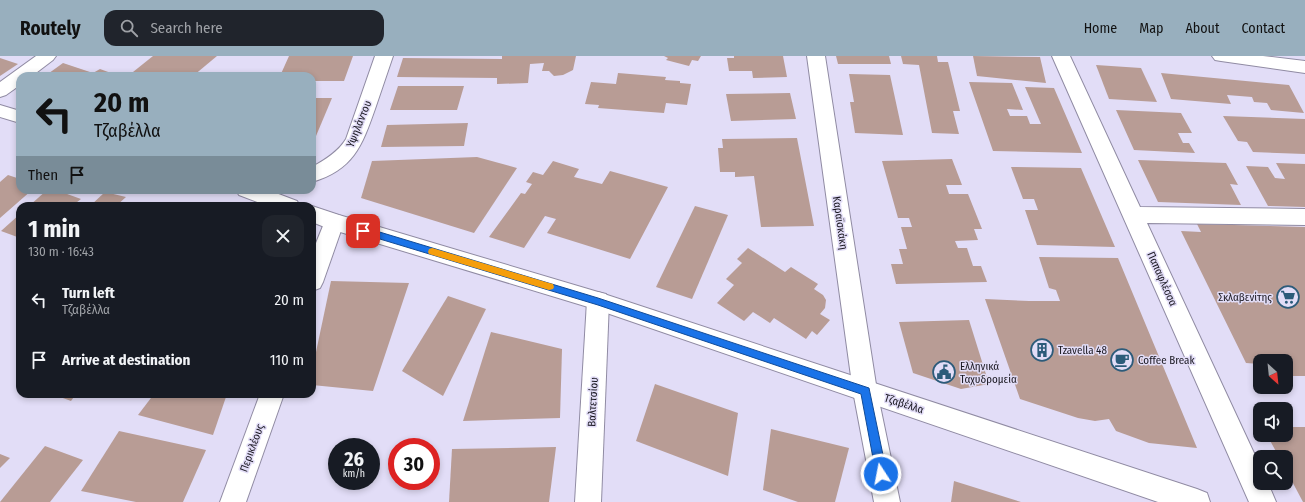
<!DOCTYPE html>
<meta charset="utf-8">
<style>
body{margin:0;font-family:"Fira Sans Condensed",sans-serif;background:#20242c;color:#f1f3f6;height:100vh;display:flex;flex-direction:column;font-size:15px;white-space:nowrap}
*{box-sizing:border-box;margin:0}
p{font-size:13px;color:#9ea1a6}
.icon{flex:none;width:22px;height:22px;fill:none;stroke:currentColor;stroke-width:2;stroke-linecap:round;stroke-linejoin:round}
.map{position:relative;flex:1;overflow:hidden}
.details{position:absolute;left:16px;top:146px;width:300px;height:196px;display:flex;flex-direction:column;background:#171b24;border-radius:12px;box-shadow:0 2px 6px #0003}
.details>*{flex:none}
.banner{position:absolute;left:16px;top:16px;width:300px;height:122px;border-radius:12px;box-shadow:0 2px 6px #0003;background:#98afbe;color:#111;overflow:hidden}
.needle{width:26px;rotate:153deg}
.tools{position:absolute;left:1253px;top:298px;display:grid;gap:8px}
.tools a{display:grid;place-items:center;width:40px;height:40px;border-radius:8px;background:#171b24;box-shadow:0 2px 6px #0003;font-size:20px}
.speed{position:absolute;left:328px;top:382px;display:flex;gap:8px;font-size:20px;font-weight:700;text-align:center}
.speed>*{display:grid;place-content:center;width:52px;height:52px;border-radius:50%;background:#171b24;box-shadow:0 2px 6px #0003;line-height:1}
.speed small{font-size:10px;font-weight:400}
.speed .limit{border:6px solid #d22;background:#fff;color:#111}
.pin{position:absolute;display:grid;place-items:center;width:34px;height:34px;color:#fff;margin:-17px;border-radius:8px;box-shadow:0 2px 6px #0006}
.me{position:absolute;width:44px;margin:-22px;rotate:349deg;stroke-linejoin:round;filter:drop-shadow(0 0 3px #0008)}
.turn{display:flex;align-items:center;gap:14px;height:84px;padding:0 12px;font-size:18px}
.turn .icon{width:52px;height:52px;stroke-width:2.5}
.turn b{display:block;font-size:28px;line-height:34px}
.then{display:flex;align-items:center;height:38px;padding:0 12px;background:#0003;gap:8px;font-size:15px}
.round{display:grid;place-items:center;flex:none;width:42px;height:42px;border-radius:12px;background:#20242c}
.summary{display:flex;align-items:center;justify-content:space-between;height:68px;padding:0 12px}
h1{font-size:24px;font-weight:700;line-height:30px}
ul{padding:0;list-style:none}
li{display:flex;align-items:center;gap:12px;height:60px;padding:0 12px}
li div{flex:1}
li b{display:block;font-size:15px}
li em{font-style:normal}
header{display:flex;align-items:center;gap:24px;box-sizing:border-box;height:56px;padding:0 20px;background:#98afbe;color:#111}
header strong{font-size:19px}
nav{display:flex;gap:22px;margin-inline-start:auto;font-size:14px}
.search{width:280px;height:36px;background:#20242c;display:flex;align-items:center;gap:10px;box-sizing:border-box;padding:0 14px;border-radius:12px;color:#9ea1a6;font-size:15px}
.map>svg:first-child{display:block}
</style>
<header>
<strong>Routely</strong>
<div class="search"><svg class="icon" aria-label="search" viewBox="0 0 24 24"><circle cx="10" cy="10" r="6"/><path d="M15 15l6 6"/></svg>Search here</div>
<nav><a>Home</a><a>Map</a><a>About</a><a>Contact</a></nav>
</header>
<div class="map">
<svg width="1305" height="446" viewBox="0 0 1305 446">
<rect width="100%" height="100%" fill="#e2ddf7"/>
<g fill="#b89c95">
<path d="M153,0H217L193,20H128Z"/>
<path d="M289,0H353L344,25H312V20H280Z"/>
<path d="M502,0H576L573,14L563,19L554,20L549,15H542L544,7L530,8L528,27L497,28V22L397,21L403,2L502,3Z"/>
<path d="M664,0H701L698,5L692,4L689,10L666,4L668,2Z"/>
<path d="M734,0H783L787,21L753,22L752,15H729L727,2H734Z"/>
<path d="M836,0H889L891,8H838Z"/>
<path d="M901,0H937L938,6H948L960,55H953L959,78L932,77L919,9L903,8Z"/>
<path d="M973,0L1040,1L1046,27L977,20Z"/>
<path d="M0,2L18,8L0,20Z"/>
<path d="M63,7L93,17L100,13L111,17L107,20H45Z"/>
<path d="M1096,9L1141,12L1157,46L1109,43Z"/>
<path d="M618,17L666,21L665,24L680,25V27L691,28L687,49L666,47L664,57L598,52L599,49L585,48L591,26L616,28Z"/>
<path d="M1161,17L1289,29L1304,57L1271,54L1267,47L1254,46L1252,41L1227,39L1231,48L1171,43Z"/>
<path d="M849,18L890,19L903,79L855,77L850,46H854Z"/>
<path d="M969,26L1012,27L1023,54L1007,53L1010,60H1027L1030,68H1041L1025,31L1054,32L1082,97L993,95Z"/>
<path d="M398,30H464L457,54H390Z"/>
<path d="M790,37L796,63L731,65L726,38Z"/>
<path d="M312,42H332L316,80H312Z"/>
<path d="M1116,54L1181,57L1192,77H1178L1183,87H1189L1195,97L1134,94Z"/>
<path d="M1223,60L1305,63V98L1253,96L1247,86L1238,85Z"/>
<path d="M468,67L464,90L381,91L387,69Z"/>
<path d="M797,82L814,170L761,171L754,120L735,121V116H720L718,92H723L722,83Z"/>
<path d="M477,101L517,112L474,177L361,142L372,105Z"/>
<path d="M952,103L962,129H946L949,138H968L982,173H974L978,184L955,185L958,192H967L973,210H981L987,226L896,228L891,208H903L899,193H907L901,171H912L909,162H898L882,105Z"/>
<path d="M1138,104L1226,107L1238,129L1230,128L1241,149L1158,146Z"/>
<path d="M553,105L579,113L574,121L602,128L610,115L668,131L630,203L547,177L556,163L545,160L524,192L489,181L521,137L525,138L532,128L526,126L533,116L543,119Z"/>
<path d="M1276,107L1305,108V151L1268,150L1246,110L1268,111L1275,122L1285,123Z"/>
<path d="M1011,111L1081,112L1115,191L1037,189L1025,154H1038L1034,143H1023Z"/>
<path d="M8,119L20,123V134H32L0,162V126Z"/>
<path d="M47,134H56L81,143L72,150H29Z"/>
<path d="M105,136L126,141L116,150H90Z"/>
<path d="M695,150L728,159L692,243L656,231Z"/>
<path d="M20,158V182L1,175Z"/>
<path d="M1197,168L1305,171V320H1286V305H1260V308L1246,307L1181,175L1201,176Z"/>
<path d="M748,192L785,216L791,211L818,228L814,233L823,239L826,244L825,252L820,258L830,264L817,279L812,275L806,283L774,262L770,267L753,256L744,265L717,247L734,229L726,223L742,207L737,203Z"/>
<path d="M1039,201L1118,202L1197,392L1149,387L1116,375L1109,363L1095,365L1078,362L1020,343L985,243L1029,245H1060L1056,234L1049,232Z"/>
<path d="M331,225L409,227L373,335L312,329V315Z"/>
<path d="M448,240L486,253L443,340L402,315Z"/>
<path d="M969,264L989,328L961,333L913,317L899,266Z"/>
<path d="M491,276L562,293L560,362L463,365Z"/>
<path d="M655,328L738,357L728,420L636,385Z"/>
<path d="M52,338H76L71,345Z"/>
<path d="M154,338H227L213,379L138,359Z"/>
<path d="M1286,371H1305V446H1303L1286,414V401H1279L1267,379H1286Z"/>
<path d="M771,373L849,392L835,446H798L763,434Z"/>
<path d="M119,375L206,394L183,446H136L81,435Z"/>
<path d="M45,390L83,404L50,446H0Z"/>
<path d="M556,391L549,446H449L452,393Z"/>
<path d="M0,398L10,402L0,412Z"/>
<path d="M954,425L1021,446H951Z"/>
</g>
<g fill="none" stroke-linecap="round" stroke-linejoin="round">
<g stroke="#908ba3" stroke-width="2">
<g id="street">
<path d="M36,0H56L53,4L32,20H20V29L6,39L0,41V26Z"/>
<path d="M375,0H393C387,18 381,35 375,53C362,90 353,114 312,126V111C325,104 338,96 346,83Z"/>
<path d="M807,0H825L877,335L900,446H874L853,335Z"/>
<path d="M1052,0H1070L1140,151L1305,153V169L1147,167L1260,410V427H1268L1276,446H1249Z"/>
<path d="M1212,0H1263L1305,5V17L1221,5L1215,4Z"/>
<path d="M334,158L341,160L344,166L323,226L320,232L312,235V197L327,160Z"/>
<path d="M598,236L606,238L609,245L601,446H575L587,245L590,238Z"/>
<path d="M260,338H284L246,446H220Z"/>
</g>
</g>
<g stroke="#908ba3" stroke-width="2">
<g id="secondary">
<path d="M0,49L20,55V67L0,61Z"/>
<path d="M236,134H268L297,145L300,150H268L239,139Z"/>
<path d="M312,150L339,159L598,236L1197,433L1207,437L1210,446H1158L598,254L327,172L312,166Z"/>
</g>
</g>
<use href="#street" fill="#fff" fill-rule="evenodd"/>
<use href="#secondary" fill="#fff" fill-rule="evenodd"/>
</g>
<path fill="#1a73e8" stroke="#114b97" d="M363,171L598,242L869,332L887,418L885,422L881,423L878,422L876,418L861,338L598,249L360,177L359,175Z"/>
<path fill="#f59e0b" d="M432,192L549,227L553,228L554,231L553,233L549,234L429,198L428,196L429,193Z"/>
<defs>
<g id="supermarket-ring" transform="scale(1.15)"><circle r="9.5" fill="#e2ddf7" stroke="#2c5b7a" stroke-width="1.5"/><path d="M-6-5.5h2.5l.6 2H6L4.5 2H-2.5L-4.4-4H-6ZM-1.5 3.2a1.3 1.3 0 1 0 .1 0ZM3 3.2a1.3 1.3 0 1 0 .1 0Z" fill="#2c5b7a"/></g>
<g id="building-ring" transform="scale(1.15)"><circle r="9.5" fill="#e2ddf7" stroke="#2c5b7a" stroke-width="1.5"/><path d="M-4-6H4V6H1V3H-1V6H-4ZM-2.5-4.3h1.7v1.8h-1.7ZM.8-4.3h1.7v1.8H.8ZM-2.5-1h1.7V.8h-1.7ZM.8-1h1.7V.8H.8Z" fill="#2c5b7a"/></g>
<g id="cafe-ring" transform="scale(1.15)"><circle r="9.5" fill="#e2ddf7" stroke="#2c5b7a" stroke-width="1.5"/><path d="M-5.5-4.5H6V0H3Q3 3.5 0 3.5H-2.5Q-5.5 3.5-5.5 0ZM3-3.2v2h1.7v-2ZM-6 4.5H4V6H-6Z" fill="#2c5b7a"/></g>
<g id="civic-ring" transform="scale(1.15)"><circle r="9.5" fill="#e2ddf7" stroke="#2c5b7a" stroke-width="1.5"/><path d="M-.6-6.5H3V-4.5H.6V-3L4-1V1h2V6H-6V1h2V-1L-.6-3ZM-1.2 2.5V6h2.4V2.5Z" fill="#2c5b7a"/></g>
</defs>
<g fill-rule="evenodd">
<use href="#supermarket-ring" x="1288" y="241"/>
<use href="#building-ring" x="1042" y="294"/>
<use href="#cafe-ring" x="1122" y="304"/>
<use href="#civic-ring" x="944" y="316"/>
</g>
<g text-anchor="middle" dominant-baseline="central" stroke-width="3" stroke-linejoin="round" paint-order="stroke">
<g font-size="11" fill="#1a1821" stroke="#e2ddf7">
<text transform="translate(359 68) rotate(-68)">Υψηλάντου</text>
<text transform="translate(840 167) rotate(82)">Καραϊσκάκη</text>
<text transform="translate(1162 223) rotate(66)">Παπαφλέσσα</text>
<text transform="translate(593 346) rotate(-87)">Βαλτετσίου</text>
<text transform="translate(904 348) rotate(18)">Τζαβέλλα</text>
<text transform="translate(252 392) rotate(-70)">Περικλέους</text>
</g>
<g font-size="11" fill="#1a1821" stroke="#e2ddf7" text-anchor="start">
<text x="1272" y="241" text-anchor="end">Σκλαβενίτης</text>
<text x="1058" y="294">Tzavella 48</text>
<text x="1138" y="304">Coffee Break</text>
<text x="960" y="310">Ελληνικά<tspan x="960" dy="13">Ταχυδρομεία</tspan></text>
</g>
</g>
</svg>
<div class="tools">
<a><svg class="needle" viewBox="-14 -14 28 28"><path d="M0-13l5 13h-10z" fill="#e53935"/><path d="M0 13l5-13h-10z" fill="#9ea1a6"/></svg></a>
<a><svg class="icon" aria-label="sound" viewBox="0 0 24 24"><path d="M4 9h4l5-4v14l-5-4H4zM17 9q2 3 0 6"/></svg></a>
<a><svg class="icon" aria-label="search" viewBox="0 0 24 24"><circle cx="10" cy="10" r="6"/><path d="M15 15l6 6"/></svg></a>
</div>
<div class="speed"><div>26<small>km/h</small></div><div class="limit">30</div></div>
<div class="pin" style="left:363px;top:175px;background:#d93025"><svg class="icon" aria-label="arrive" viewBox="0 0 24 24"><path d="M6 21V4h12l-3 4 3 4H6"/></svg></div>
<svg class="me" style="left:881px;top:418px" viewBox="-20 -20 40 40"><circle r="17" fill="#1a73e8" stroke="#fff" stroke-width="3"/><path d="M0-11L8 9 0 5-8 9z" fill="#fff"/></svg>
<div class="banner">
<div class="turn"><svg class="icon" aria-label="left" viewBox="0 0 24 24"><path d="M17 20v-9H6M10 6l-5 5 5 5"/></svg><div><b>20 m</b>Τζαβέλλα</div></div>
<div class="then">Then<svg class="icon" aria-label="arrive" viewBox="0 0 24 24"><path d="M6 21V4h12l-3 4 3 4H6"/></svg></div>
</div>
<section class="details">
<div class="summary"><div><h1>1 min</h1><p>130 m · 16:43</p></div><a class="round"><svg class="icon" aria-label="close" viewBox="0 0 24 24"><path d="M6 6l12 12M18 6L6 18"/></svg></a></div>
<ul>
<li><svg class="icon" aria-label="left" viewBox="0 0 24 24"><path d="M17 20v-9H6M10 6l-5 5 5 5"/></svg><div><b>Turn left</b><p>Τζαβέλλα</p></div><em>20 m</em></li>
<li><svg class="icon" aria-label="arrive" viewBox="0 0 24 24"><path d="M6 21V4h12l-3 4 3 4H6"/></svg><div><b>Arrive at destination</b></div><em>110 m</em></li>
</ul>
</section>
</div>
